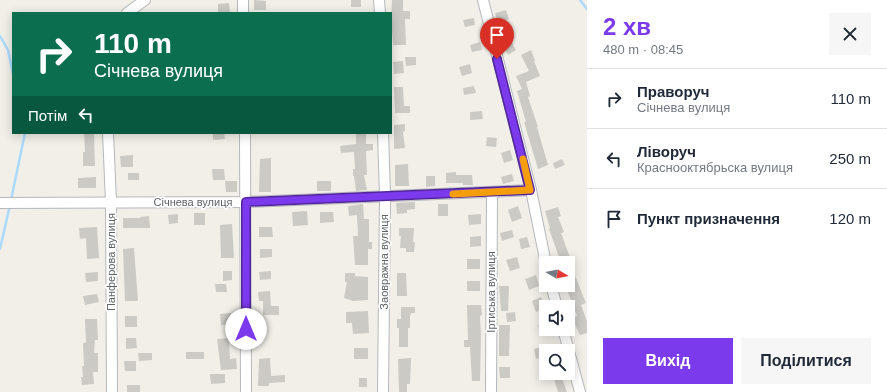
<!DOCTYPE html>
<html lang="uk">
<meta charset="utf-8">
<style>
body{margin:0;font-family:Arial,sans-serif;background:#f6f6f7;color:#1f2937;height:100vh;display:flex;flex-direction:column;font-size:15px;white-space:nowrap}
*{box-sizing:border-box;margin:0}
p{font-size:13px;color:#747a83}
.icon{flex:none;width:22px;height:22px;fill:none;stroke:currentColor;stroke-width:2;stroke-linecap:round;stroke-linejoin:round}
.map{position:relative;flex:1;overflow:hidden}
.drawer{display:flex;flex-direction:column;background:#fff;width:300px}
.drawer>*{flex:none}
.top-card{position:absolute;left:12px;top:12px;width:380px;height:122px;border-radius:0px;box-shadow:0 2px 10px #0003;background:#0b6e4f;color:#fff;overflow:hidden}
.needle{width:26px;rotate:100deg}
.fabs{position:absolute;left:539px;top:256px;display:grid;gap:8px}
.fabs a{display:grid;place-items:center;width:36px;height:36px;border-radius:0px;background:#fff;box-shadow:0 2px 10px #0003;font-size:20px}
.pin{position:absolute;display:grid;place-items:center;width:34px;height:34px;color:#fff;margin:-41px -17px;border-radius:50% 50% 50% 0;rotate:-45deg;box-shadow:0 0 4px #0007}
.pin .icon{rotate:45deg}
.me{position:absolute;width:44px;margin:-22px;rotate:0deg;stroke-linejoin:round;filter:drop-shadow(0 0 3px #0008)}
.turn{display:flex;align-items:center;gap:14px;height:84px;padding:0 16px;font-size:18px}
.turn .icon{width:52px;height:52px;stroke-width:2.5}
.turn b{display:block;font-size:28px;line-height:34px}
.then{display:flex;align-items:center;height:38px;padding:0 16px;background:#0003;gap:8px;font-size:15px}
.round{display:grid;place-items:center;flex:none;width:42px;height:42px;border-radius:0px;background:#f6f6f7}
.overview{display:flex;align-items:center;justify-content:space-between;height:68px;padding:0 16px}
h1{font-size:24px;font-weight:700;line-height:30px;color:#7c3aed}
.action{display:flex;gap:8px;margin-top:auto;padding:8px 16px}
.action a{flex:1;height:46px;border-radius:0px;background:#7c3aed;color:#fff;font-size:16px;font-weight:700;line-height:46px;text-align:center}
.action a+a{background:#f6f6f7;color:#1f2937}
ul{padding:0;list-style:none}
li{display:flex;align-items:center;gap:12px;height:60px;padding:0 16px;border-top:1px solid #e0e1e3}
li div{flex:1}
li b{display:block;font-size:15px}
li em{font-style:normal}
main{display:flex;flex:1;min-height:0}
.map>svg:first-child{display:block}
</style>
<main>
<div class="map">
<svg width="587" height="392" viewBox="0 0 587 392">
<rect width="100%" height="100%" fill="#f1efe8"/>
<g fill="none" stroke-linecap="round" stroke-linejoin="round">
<g stroke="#aadaff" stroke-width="2.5">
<path d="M580,0L587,9"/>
<path d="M0,36L8,50L13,74"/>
<path d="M11,200L25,133"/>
<path d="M0,249L10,205"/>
</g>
</g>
<g fill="#cccac5">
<path d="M254,0L266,1V10H254Z"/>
<rect x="351" y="0" width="10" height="7"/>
<path d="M392,0H403V11H410V19H405L406,45H393L391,19Z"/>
<path d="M229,3L230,13H218V4Z"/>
<path d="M506,10L509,19L498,23L495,13Z"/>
<path d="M474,18L475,25L465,27L463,20Z"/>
<path d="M511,29L514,37L510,39L516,50L508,55L504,47L506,46L501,34Z"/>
<path d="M480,42L482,50L472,52L470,45Z"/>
<path d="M531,50L535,60L534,61L540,76L526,82L530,96L528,97L538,127H537L548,165L538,169L524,122H526L517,91L522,89L516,76L529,71L521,55Z"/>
<path d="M405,57H416V65L406,66Z"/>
<path d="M403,61L404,73L394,74L393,62Z"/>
<path d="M470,64L472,73L462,76L459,67Z"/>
<path d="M474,86L476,93L464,95L463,88Z"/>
<path d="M394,87H403L404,106H410V113H395Z"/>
<path d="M482,111L483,119L470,120V112Z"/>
<path d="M405,124V131L403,132L405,148L394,149V125Z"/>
<path d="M84,133H94L95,166H83V152H85Z"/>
<path d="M213,133H224L225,139L213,140Z"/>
<path d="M356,133H366V144H373V150L366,151L367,175H364L367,190L356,191L354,176H353V169H355L354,152L341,153L340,146L356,144Z"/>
<path d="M487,137L497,138L496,147L486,146Z"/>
<path d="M510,150L513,160L504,163L501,153Z"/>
<path d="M133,155V167H121L120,156Z"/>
<path d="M271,158V192H259L260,159Z"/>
<path d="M562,159L565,165L555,169L553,163Z"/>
<path d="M408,164L409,186H395V165Z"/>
<path d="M212,169H224L225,180H213Z"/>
<path d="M456,172V175H472L473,185H463V183H446V173Z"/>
<rect x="128" y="173" width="11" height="7"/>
<path d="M512,174L514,181L503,184L501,177Z"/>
<path d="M426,176H435V186L426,187Z"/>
<path d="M96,177V188H78V178Z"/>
<path d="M225,181H237V192H226Z"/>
<rect x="317" y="181" width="14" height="10"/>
<path d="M415,202V209L407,210V213L397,214L396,203Z"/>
<path d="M363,204L364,219H369V242H372V249H368V265H355L353,236H358L357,215L349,216L348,206Z"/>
<rect x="438" y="204" width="10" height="12"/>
<path d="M518,206L522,218L512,222L508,210Z"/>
<path d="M558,207L561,216L558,217L564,232L561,233L572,263H570L586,303L581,305L587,321V333L580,335L572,318L577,316L566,287L571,285L568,278V263H558L556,258L559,257L549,229L550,228L545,211Z"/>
<path d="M307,211L308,225L293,226L292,212Z"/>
<path d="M320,212H333L334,222L320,223Z"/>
<rect x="194" y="213" width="11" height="12"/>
<path d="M178,214V223L169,224L168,215Z"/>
<path d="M481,214V224L469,225L468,215Z"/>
<path d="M149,216L150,228H123V218H140V217Z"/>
<path d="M232,224L234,258H221L220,225Z"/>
<path d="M97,227L99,258L87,259L86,238L80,239L79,228Z"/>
<path d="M259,227H272L273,237H259Z"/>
<path d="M399,228H414L413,242H415L414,252H406V248H400L401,236H399Z"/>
<path d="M512,230L514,237L502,241L500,233Z"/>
<path d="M481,236V246L470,247V237Z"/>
<path d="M527,237L530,247L521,249L519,239Z"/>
<path d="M134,248L138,301H125L123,249Z"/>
<path d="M260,249H272V257L260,258Z"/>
<path d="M517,257L520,268L510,271L506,260Z"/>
<rect x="467" y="259" width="13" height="10"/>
<path d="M223,271H232V280L223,281Z"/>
<path d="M271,271V279L260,280L259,272Z"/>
<path d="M98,272V281L86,282L85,273Z"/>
<path d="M345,273H355V276L368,277V300L353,301L344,298L347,282H345Z"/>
<path d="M397,273H406L407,296H397Z"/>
<path d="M536,275L539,286L529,290L525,279Z"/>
<rect x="467" y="281" width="13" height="10"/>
<path d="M215,284H226L227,292H216Z"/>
<path d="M499,286H509L508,311H501Z"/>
<path d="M270,291L271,306H279V315H263V301H259L258,292Z"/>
<path d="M97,294L99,302L85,305L83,296Z"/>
<path d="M541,297L545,308L536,312L532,301Z"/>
<path d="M467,305H481L482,315L480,316L481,335L480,381H472L470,347H464V340H468Z"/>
<path d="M401,307H415V313H411L410,316V328H408V347H399V328H397V319H401Z"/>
<path d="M368,311L369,333L353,334L352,323H346V312Z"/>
<path d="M515,312L516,321L507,322L506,313Z"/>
<path d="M231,313L232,324L221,325L220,314Z"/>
<rect x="125" y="316" width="12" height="11"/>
<path d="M85,319H97L98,340H95L94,353H98V372H93L94,384L82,385L81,377H83L82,366H84L83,343H86Z"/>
<path d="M546,323V333L541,334L538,325Z"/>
<path d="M499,325H510L509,356H499Z"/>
<path d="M126,338H136L137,348L126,349Z"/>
<path d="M229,338L230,359L236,358L237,369L221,370L217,339Z"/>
<path d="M543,346L546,355L536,359L534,349Z"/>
<rect x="354" y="348" width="14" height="11"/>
<rect x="186" y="352" width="18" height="7"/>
<path d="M138,353H152V360L139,361Z"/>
<path d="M270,358L271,376L285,375V382L269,383V386H258L259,359Z"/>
<path d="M411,358L410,384H407V392H399L398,359Z"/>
<path d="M124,361H136V371H125Z"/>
<path d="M499,367H510V378H500Z"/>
<path d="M552,373H560L567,392H558Z"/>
<path d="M210,374H225V383L211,384Z"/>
<rect x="359" y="378" width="8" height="9"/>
<rect x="127" y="385" width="13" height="7"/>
</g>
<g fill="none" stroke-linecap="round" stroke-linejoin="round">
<g stroke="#b5b8bc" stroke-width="12">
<g id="minor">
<path d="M243,0V13"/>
<path d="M379,0L380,13"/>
<path d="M483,0L531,190L546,264"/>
<path d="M127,13L145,0"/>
<path d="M108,133L111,202L112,392"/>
<path d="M245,133L246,392"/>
<path d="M383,133L385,196L383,392"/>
<path d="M0,203L246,202L531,190"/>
<path d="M551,285L557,307"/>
<path d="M563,329L580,392"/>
<path d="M491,392L492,192"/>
</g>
</g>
<use href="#minor" stroke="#fff" stroke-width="10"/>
</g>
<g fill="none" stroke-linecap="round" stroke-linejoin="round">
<g stroke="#51269a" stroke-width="10">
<path id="route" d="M246,329V202L530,190L497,59"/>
</g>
<use href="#route" stroke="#7c3aed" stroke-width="7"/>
<path stroke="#f59e0b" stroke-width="7" d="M453,194L530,190L523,159"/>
</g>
<g text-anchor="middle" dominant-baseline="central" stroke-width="3.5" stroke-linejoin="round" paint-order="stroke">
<g font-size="11" fill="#5f6368" stroke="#fff">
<text x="193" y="202">Січнева вулиця</text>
<text transform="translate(111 262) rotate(-90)">Панферова вулиця</text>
<text transform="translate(384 262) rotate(-90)">Заовражна вулиця</text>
<text transform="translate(491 292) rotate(-90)">Іртиська вулиця</text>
</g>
</g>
</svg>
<div class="fabs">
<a><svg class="needle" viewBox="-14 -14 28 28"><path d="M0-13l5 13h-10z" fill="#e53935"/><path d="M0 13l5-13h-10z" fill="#747a83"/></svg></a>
<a><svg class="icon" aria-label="sound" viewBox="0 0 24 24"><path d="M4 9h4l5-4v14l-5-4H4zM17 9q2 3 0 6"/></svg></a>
<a><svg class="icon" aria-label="search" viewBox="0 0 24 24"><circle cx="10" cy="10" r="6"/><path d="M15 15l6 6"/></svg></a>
</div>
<div class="pin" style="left:497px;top:59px;background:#d93025"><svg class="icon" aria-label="arrive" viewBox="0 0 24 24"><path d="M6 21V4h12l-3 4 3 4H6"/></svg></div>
<svg class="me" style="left:246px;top:329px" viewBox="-20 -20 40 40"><circle r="19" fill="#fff"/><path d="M0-13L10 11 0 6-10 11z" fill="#7c3aed"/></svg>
<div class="top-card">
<div class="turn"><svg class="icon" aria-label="right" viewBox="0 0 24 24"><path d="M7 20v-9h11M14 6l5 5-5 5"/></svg><div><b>110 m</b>Січнева вулиця</div></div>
<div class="then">Потім<svg class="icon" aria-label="left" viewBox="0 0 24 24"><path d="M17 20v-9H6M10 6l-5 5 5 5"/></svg></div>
</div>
</div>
<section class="drawer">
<div class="overview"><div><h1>2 хв</h1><p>480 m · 08:45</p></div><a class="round"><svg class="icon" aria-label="close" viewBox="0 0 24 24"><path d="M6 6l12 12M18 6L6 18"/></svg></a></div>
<ul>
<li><svg class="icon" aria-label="right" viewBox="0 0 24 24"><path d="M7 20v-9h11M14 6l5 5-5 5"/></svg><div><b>Праворуч</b><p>Січнева вулиця</p></div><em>110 m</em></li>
<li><svg class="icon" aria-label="left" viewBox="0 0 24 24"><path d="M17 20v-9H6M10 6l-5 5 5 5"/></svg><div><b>Ліворуч</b><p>Краснооктябрьска вулиця</p></div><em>250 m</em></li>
<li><svg class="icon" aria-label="arrive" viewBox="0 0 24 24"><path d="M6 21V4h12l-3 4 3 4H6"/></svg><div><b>Пункт призначення</b></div><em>120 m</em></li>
</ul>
<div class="action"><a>Вихід</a><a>Поділитися</a></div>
</section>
</main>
